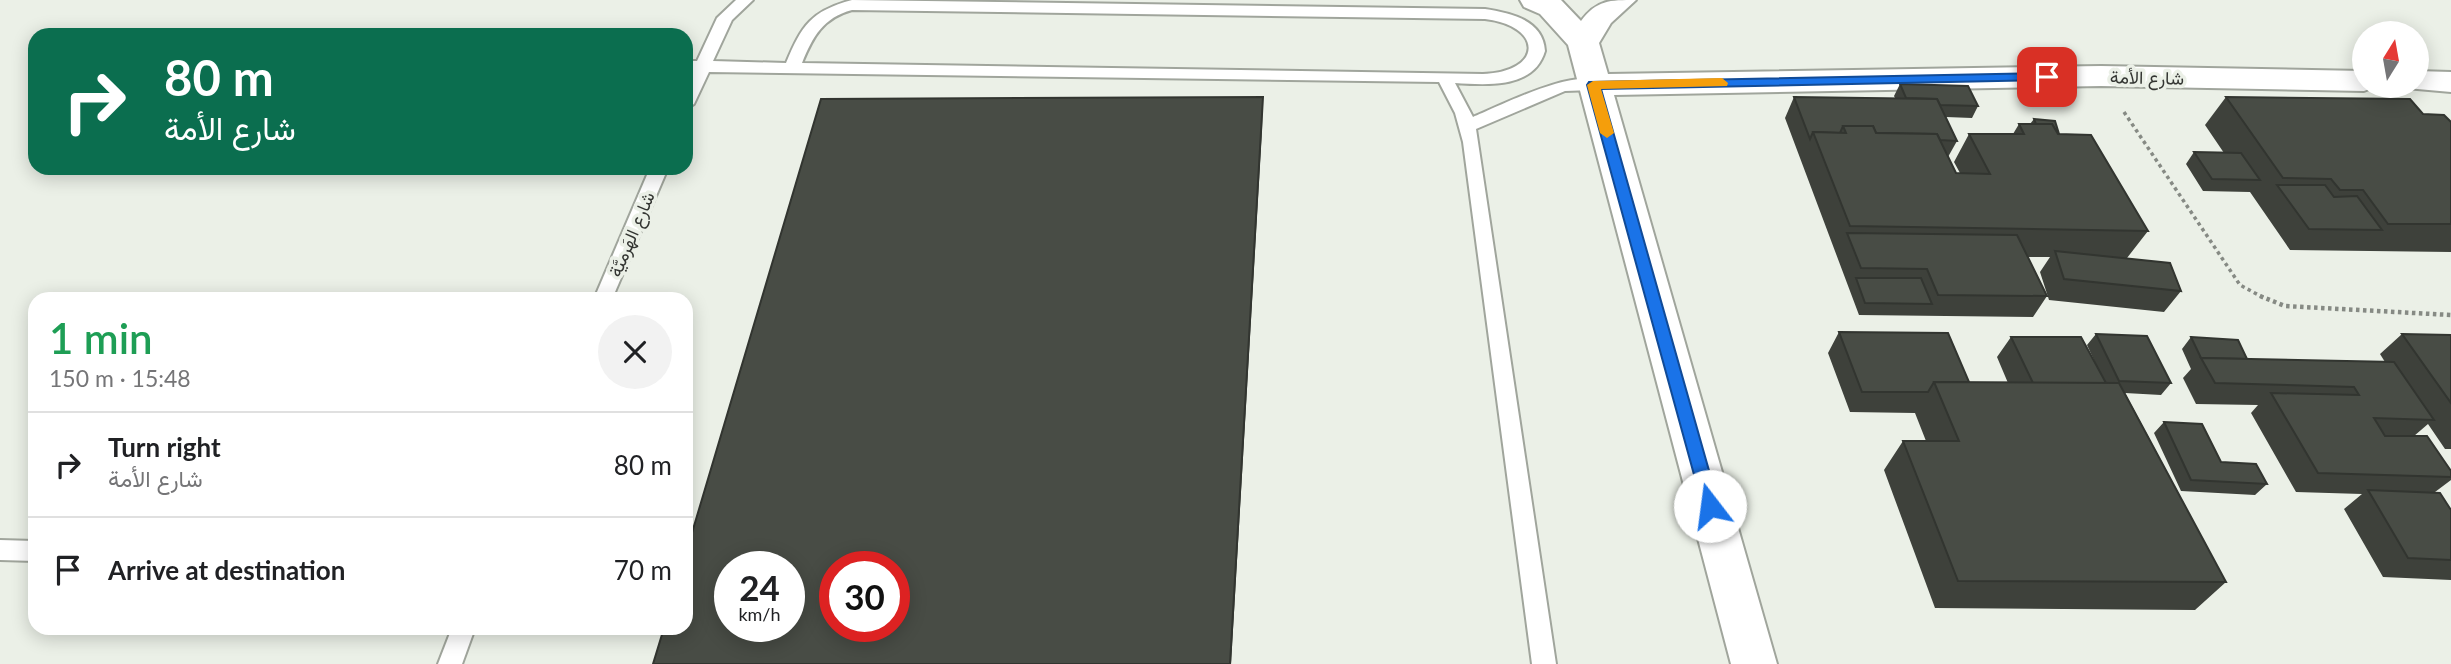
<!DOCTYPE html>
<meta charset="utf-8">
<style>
body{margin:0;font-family:Lato,Vazirmatn,sans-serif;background:#f2f2f2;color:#202124;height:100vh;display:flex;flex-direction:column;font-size:26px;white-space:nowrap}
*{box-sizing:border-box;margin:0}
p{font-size:23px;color:#757577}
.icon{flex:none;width:38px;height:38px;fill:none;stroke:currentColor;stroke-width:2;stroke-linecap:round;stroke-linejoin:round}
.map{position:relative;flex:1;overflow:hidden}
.panel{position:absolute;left:28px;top:292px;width:665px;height:343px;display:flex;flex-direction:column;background:#fff;border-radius:21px;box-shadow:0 4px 18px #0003}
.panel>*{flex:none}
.guide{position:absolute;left:28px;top:28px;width:665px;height:147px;border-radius:21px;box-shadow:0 4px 18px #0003;background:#0b6e4f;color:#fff;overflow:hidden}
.needle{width:46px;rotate:11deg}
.fabs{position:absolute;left:2352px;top:21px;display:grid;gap:14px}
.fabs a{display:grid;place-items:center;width:77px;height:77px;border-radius:50%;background:#fff;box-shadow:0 4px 18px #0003;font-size:35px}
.speed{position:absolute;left:714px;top:551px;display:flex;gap:14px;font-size:35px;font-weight:700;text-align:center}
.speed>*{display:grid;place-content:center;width:91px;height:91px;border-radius:50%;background:#fff;box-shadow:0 4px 18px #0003;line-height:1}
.speed small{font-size:18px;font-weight:400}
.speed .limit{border:10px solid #d22;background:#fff;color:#111}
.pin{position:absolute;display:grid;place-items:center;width:60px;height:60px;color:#fff;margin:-30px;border-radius:14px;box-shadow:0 4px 10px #0006}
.me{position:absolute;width:77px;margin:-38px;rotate:345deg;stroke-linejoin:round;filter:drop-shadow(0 0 5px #0008)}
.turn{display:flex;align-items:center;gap:24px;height:147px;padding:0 21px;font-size:32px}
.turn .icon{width:91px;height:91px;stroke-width:2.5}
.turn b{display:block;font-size:49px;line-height:60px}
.round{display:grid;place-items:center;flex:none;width:74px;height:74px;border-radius:37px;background:#f2f2f2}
.overview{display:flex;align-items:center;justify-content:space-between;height:119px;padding:0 21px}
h1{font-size:42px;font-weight:600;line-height:52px;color:#1e9e55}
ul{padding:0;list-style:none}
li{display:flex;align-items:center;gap:21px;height:105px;padding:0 21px;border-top:2px solid #e0e0e0}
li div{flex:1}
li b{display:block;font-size:26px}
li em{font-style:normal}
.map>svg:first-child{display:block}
</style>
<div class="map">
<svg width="2451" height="664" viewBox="0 0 2451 664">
<rect width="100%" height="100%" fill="#ebf0e7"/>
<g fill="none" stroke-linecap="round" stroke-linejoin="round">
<g stroke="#a0a59c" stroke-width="4">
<g id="lane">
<path d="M736,0H753L732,20L713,61L786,63C802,25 811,11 852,0L1485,9C1511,13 1543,20 1545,51C1534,89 1487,85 1455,83L1473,117C1496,108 1582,63 1601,85L1593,90L1565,91L1476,129L1556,664H1532L1463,142L1455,113L1439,82L709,72L694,104L686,109V86L693,71H686V61H697L717,18ZM852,10L1485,19C1544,26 1543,72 1483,74L802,63C813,36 823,18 852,10Z"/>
<path d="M650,168H668L612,299H594Z"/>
<path d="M0,540L35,541V561L0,560Z"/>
<path d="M452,628H475L462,664H438Z"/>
</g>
</g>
<g stroke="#a0a59c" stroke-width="4">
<g id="street">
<path d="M1520,0H1561L1581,21C1597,0 1609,0 1636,0L1611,23L1599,43L1608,74L2101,66L2364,71V86H2377L2364,91L2101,86L1614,95L1777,664H1731L1568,45L1540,14L1524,7Z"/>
<path d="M2417,71L2451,72V92L2406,88L2404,86H2417Z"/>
</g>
</g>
<path stroke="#868a84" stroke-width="3.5" stroke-dasharray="3.5 3.5" stroke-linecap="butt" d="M2124,112L2240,285L2264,298"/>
<path stroke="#868a84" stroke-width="4.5" stroke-dasharray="3.5 3.5" stroke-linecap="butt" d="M2260,296L2285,306L2451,315"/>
<use href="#lane" fill="#fff" fill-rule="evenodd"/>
<use href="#street" fill="#fff" fill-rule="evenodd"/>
</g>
<g fill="#3e413b">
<path d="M1900,84L1978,106L1972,118L1946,117L1957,141L1948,157L1956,173H1960L1954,162L1969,134H2013L2019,124H2030L2034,119L2059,134L2148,231L2127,258L2181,291L2164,312L2049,300L2040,272L2050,257H2028L2047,296L2033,317L1859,315L1785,118L1794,97L1895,98L1894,96Z"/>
<path d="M2226,97L2423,114L2451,122V252L2290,250L2250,192L2203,191L2186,164L2194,152L2224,153L2205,125Z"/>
<path d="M1839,332L1969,382L2008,383L1997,357L2011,337L2100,373L2087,345L2096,334L2171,383L2161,395L2125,393L2226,582L2195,610L1935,608L1884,470L1903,441H1926L1915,413L1850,412L1828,353Z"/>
<path d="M2402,334L2451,335V449H2445L2428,424L2414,436L2451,471V480L2435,492L2451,510V580L2383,577L2344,509L2362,494L2296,492L2251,413L2258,405L2196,404L2183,378L2191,369L2182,349L2191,337L2247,359L2385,362L2380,354Z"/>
<path d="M2164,422L2221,462L2267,484L2255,495L2181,491L2154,433Z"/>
</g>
<path fill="#323530" d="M1263,97L1262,129L1231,664H1230Z"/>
<g fill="#484c45" stroke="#323530" stroke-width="2" fill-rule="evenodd">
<path d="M1900,84L1968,86L1978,106L1940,105L1937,99L1906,98Z"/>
<path d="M1263,97L1230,664H653L664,628H686V553L821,99ZM730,567H789V626H730ZM835,567H894V626H835Z"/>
<path d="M1794,97L1937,99L1957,141L1940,140L1937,134L1876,133L1873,126H1843L1840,133L1813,132L1810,139Z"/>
<path d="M2226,97L2410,99L2423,114L2444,115L2451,122V224H2388L2363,190H2340L2331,179L2283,178Z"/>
<path d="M2034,119L2055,121L2059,134H2058L2052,124H2036Z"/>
<path d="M2019,124H2052L2058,134L2091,135L2148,231L1850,226L1813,132L1846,133L1843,126H1873L1876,133L1937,134L1956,173L1990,174L1969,134H2024Z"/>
<path d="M2194,152L2241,153L2260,180L2212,179Z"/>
<path d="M2277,185H2325L2334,197L2357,196L2382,230L2309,229Z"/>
<path d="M1847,233L2017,235L2047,296L1938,295L1927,269L1861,268Z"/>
<path d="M2055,251L2170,263L2181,291L2064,279Z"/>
<path d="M1856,278H1921L1932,304L1865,303Z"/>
<path d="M1839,332L1948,333L1969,382H1934L1928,392H1862Z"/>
<path d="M2096,334L2147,336L2171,383L2119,381Z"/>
<path d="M2402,334L2451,335V403Z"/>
<path d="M2011,337H2081L2106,383H2033Z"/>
<path d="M2191,337L2238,340L2247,359L2201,358Z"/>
<path d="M2201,358L2394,362L2434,420L2374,418L2385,436H2427L2451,471V477L2318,473L2271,393L2359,395L2354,387L2215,383Z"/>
<path d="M1934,382L2119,383L2226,582L1958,581L1903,441H1959Z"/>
<path d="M2164,422L2202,424L2221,462L2256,464L2267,484L2191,480Z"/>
<path d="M2368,490L2440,493L2451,510V560L2408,558Z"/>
</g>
<path fill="#1a73e8" stroke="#114b97" stroke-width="2" d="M2047,73L2052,74V80L1601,89L1719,506L1710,514L1704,511L1587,85L1589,82Z"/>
<path fill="#f59e0b" d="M1722,78L1728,83L1727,86L1601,89L1614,133L1607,138L1600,133L1587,85L1593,81Z"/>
<g text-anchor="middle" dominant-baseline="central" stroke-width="7" stroke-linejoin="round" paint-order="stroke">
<g font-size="18" fill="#333532" stroke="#ebf0e7">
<text transform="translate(2147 77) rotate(1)">شارع الأمة</text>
<text transform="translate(631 234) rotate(-67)">شارع الهَرميَّة</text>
</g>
</g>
</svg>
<div class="fabs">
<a><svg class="needle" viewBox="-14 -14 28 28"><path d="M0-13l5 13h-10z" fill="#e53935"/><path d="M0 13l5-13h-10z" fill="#757577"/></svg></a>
</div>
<div class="speed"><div>24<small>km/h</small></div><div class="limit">30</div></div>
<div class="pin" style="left:2047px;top:77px;background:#d93025"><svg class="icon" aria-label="arrive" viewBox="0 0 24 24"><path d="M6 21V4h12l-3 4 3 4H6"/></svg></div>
<svg class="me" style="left:1710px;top:506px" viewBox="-20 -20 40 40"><circle r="19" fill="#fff"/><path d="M0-13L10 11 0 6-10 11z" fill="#1a73e8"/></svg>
<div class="guide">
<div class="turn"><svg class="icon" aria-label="right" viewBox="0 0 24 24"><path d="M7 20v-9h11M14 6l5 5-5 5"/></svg><div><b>80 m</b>شارع الأمة</div></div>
</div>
<section class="panel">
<div class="overview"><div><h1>1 min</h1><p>150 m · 15:48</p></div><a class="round"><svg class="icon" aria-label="close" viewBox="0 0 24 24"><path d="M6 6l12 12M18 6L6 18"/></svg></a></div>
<ul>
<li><svg class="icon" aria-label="right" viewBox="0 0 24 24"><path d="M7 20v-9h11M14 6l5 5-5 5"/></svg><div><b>Turn right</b><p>شارع الأمة</p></div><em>80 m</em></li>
<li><svg class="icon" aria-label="arrive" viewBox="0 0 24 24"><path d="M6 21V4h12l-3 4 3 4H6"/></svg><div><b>Arrive at destination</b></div><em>70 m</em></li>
</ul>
</section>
</div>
